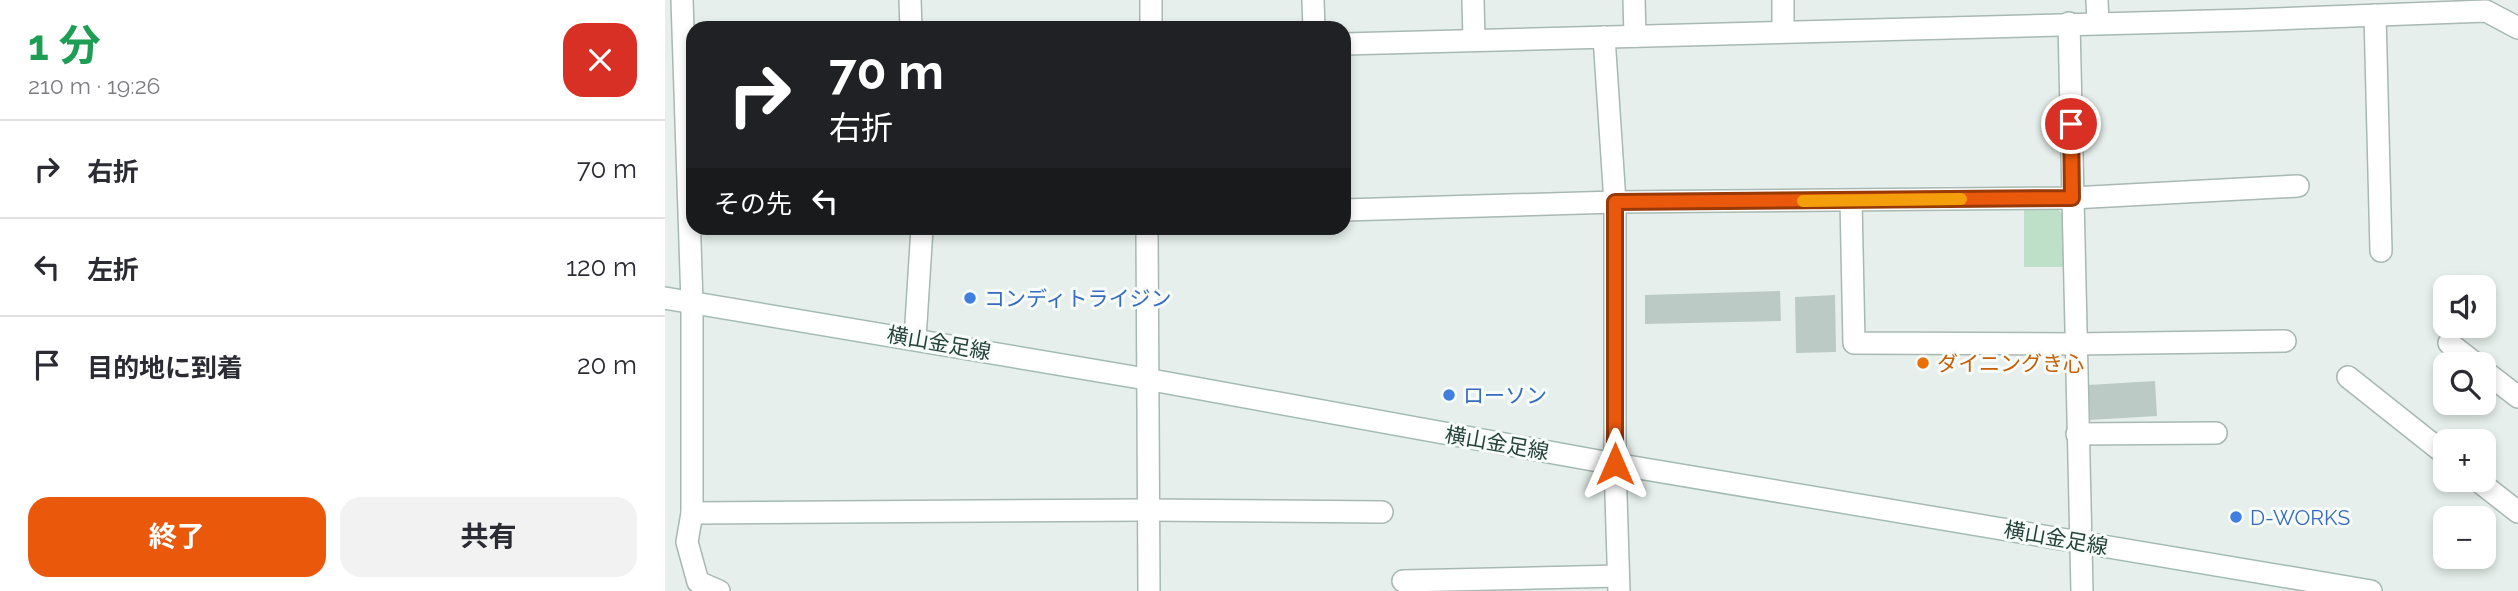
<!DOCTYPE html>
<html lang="ja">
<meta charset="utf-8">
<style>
body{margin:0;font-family:Raleway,"Noto Sans JP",sans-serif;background:#f2f2f3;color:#2b2b33;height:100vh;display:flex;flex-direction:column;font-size:26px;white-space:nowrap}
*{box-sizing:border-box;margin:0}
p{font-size:23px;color:#7c7c81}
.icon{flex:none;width:38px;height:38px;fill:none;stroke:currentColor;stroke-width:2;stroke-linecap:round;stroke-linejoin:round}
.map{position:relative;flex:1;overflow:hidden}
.sheet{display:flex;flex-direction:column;background:#fff;width:665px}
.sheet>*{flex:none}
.guide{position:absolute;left:21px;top:21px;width:665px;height:214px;border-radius:21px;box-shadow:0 4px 10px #0003;background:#202124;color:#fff;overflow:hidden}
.tools{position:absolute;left:1768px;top:275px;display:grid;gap:14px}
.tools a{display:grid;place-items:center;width:63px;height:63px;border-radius:14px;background:#fff;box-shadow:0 4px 10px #0003;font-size:35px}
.pin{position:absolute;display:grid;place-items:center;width:60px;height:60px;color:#fff;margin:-30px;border:4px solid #fff;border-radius:50%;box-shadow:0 2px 7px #0007}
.me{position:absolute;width:77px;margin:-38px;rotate:0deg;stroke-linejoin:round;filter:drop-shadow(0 0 5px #0008)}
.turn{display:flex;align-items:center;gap:24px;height:147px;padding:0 28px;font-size:32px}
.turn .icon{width:91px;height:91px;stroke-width:2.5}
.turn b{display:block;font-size:49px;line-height:60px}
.then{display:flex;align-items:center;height:66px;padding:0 28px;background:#0003;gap:14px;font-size:26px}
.round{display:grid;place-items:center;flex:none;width:74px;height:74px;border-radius:21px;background:#f2f2f3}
.headline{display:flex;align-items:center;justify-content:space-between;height:119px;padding:0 28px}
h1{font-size:42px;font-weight:700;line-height:52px;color:#1e9e55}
.cta{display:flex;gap:14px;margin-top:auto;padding:14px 28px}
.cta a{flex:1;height:80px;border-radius:21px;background:#ea580c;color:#fff;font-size:28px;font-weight:700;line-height:80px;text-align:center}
.cta a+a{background:#f2f2f3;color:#2b2b33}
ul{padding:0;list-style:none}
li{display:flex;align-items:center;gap:21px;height:98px;padding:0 28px;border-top:2px solid #e1e1e2}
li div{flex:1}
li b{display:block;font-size:26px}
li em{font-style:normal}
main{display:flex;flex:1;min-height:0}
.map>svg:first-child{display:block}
</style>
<main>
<section class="sheet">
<div class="headline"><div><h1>1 分</h1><p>210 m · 19:26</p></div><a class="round" style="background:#d93025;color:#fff"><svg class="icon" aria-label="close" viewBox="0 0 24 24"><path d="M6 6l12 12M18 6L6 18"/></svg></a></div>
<ul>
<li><svg class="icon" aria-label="right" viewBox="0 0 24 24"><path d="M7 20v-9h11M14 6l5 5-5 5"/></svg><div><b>右折</b></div><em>70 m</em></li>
<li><svg class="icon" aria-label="left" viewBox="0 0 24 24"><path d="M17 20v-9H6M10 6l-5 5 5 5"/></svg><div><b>左折</b></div><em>120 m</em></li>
<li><svg class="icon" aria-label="arrive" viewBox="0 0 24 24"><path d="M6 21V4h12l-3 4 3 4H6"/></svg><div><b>目的地に到着</b></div><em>20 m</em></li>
</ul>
<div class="cta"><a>終了</a><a>共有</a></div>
</section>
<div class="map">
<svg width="1853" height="591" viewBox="0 0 1853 591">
<rect width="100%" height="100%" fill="#e6efeb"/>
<path fill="#bfe0c8" d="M1359,205H1388L1402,218L1401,267H1359Z"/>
<g fill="#bbcac4">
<path d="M1115,291L1116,321L980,324V295Z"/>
<path d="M1170,295L1171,352L1131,353L1130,297Z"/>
<path d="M1490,381L1492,416L1425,420L1423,385Z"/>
</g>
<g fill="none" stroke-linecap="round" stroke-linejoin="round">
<g stroke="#a8b8b2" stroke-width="24">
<g id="street">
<path d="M17,0L27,303V513L481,510L717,512"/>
<path d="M245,0L246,28"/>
<path d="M486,0V28"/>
<path d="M648,0L649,28"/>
<path d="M808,0L809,40"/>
<path d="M969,0L970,36"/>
<path d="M1118,0V31"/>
<path d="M1432,0L1433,23"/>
<path d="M1710,15L1716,251"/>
<path d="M1404,23L1417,591"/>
<path d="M939,37L950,202V464L954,591"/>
<path d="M679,44L1582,20L1821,11L1853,28"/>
<path d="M1186,201L1189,343L1410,344L1620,341"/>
<path d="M679,210L950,202L1407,198L1633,186"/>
<path d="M482,228L484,591"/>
<path d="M250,339L257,228"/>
<path d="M1784,343L1811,364"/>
<path d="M1818,370L1853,397"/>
<path d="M1683,377L1780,454"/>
<path d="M1412,434L1551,433"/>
<path d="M1812,480L1853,512"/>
<path d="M27,513L22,542L33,582L54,591"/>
<path d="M738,581L953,576"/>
</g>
</g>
<g stroke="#a4bbb3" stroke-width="24">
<path id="secondary" d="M0,298L481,379L950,464L1706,591"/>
</g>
<use href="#street" stroke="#fff" stroke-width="21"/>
<use href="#secondary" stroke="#fff" stroke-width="21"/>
</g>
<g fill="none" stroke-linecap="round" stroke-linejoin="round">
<g stroke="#983908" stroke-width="18">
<path id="route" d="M950,464V202L1407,198L1406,124"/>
</g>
<use href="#route" stroke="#ea580c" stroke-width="12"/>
<path stroke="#f59e0b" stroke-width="12" d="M1138,201L1296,199"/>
</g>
<g fill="#3f7fe0" stroke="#f7fbf9" stroke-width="2.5">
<circle cx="305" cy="298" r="7"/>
<circle cx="784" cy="395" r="7"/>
<circle cx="1571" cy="517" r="7"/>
</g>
<circle fill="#e8710a" stroke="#f7fbf9" stroke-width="2.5" cx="1258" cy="363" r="7"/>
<g text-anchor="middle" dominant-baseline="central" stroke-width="6" stroke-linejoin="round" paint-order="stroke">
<g font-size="21" fill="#366cbe" stroke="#f7fbf9" text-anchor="start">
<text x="319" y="298">コンディトライジン</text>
<text x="798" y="395">ローソン</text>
<text x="1585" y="517">D-WORKS</text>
</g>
<g font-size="21" fill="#24423a" stroke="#f7fbf9">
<text transform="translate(274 343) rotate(10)">横山金足線</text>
<text transform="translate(832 443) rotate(10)">横山金足線</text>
<text transform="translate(1391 538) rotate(10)">横山金足線</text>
</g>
<g font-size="21" fill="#c56008" stroke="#f7fbf9" text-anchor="start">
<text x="1272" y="363">ダイニングき心</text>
</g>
</g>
</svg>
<div class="tools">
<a><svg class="icon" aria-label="sound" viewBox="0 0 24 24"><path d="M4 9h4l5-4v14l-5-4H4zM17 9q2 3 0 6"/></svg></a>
<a><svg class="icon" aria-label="search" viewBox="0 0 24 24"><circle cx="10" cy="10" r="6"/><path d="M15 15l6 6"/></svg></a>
<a>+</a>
<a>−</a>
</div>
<div class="pin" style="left:1406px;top:124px;background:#d93025"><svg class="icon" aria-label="arrive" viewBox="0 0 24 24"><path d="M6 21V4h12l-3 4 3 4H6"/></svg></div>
<svg class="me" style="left:950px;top:464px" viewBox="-20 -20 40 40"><path d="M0-17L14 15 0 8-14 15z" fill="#ea580c" stroke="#fff" stroke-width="4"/></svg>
<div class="guide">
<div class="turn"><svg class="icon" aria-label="right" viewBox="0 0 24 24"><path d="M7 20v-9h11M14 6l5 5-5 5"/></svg><div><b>70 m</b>右折</div></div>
<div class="then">その先<svg class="icon" aria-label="left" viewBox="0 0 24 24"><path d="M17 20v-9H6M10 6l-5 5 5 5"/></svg></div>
</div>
</div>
</main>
